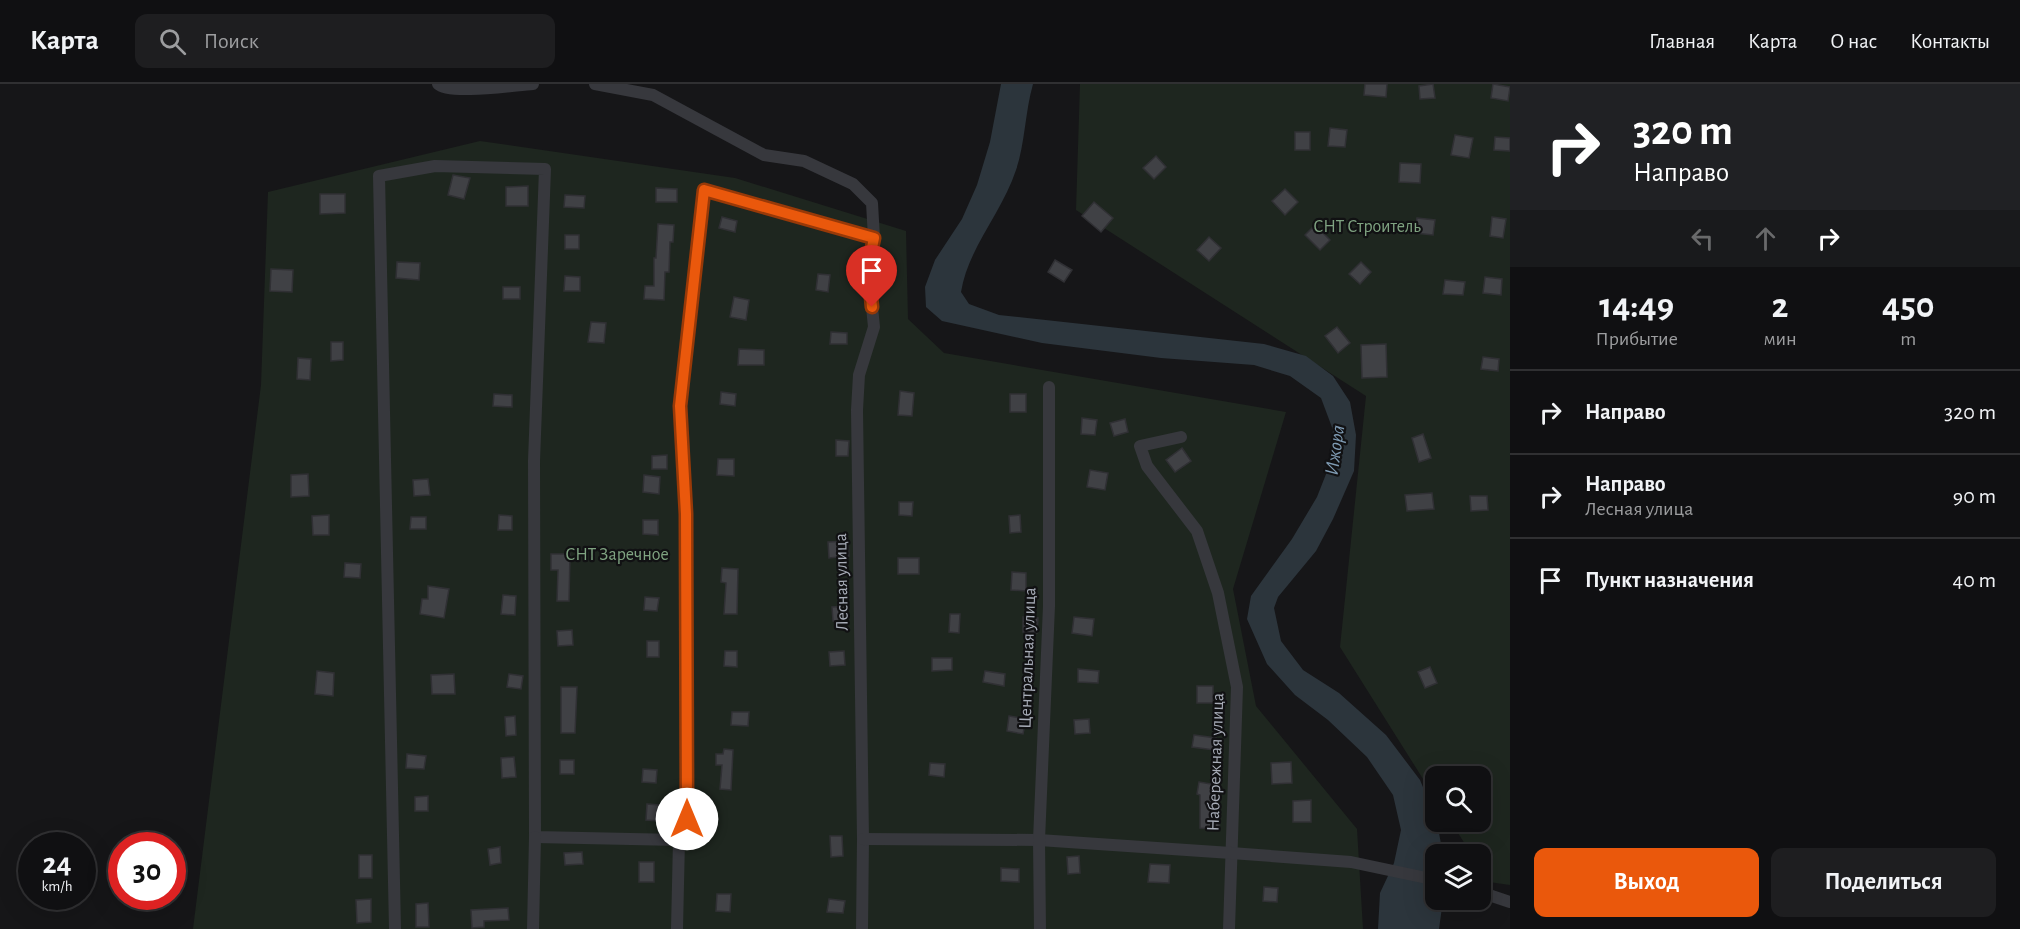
<!DOCTYPE html>
<html lang="ru">
<meta charset="utf-8">
<style>
body{margin:0;font-family:"Alegreya Sans",sans-serif;background:#1e1e20;color:#f1f3f6;height:100vh;display:flex;flex-direction:column;font-size:22px;white-space:nowrap}
*{box-sizing:border-box;margin:0}
p{font-size:20px;color:#9c9d9f}
.icon{flex:none;width:33px;height:33px;fill:none;stroke:currentColor;stroke-width:2;stroke-linecap:round;stroke-linejoin:round}
.map{position:relative;flex:1;overflow:hidden}
.details{display:flex;flex-direction:column;background:#101012;width:510px}
.details>*{flex:none}
.hud{background:#202124;color:#fff;overflow:hidden}
.controls{position:absolute;left:1425px;top:682px;display:grid;gap:12px}
.controls a{display:grid;place-items:center;width:66px;height:66px;border-radius:12px;background:#101012;box-shadow:0 6px 24px #0002,0 0 0 2px #303032;font-size:30px}
.speed{position:absolute;left:18px;top:748px;display:flex;gap:12px;font-size:30px;font-weight:700;text-align:center}
.speed>*{display:grid;place-content:center;width:78px;height:78px;border-radius:50%;background:#101012;box-shadow:0 6px 24px #0002,0 0 0 2px #303032;line-height:1}
.speed small{font-size:15px;font-weight:400}
.speed .limit{border:9px solid #d22;background:#fff;color:#111}
.pin{position:absolute;display:grid;place-items:center;width:51px;height:51px;color:#fff;margin:-62px -26px;border-radius:50% 50% 50% 0;rotate:-45deg;box-shadow:0 0 6px #0007}
.pin .icon{rotate:45deg}
.me{position:absolute;width:66px;margin:-33px;rotate:0deg;stroke-linejoin:round;filter:drop-shadow(0 0 4px #0008)}
.turn{display:flex;align-items:center;gap:21px;height:126px;padding:0 24px;font-size:27px}
.turn .icon{width:78px;height:78px;stroke-width:2.5}
.turn b{display:block;font-size:42px;line-height:51px}
.lanes{display:flex;align-items:center;height:57px;padding:0 24px;background:#0003;justify-content:center;gap:30px;direction:ltr}
.lanes .off{opacity:.35}
.eta{display:flex;justify-content:space-evenly;align-items:center;height:102px;text-align:center}
.eta b{font-size:36px;font-weight:700;line-height:42px}
.button{display:flex;gap:12px;margin-top:auto;padding:12px 24px}
.button a{flex:1;height:69px;border-radius:12px;background:#ea580c;color:#fff;font-size:24px;font-weight:700;line-height:69px;text-align:center}
.button a+a{background:#1e1e20;color:#f1f3f6}
ul{padding:0;list-style:none}
li{display:flex;align-items:center;gap:18px;height:84px;padding:0 24px;border-top:2px solid #303032}
li div{flex:1}
li b{display:block;font-size:22px}
li em{font-style:normal}
header{display:flex;align-items:center;gap:36px;box-sizing:border-box;height:84px;padding:0 30px;background:#101012;border-bottom:2px solid #303032}
header strong{font-size:28px}
nav{display:flex;gap:33px;margin-inline-start:auto;font-size:21px}
.search{width:420px;height:54px;background:#1e1e20;display:flex;align-items:center;gap:15px;box-sizing:border-box;padding:0 21px;border-radius:12px;color:#9c9d9f;font-size:22px}
main{display:flex;flex:1;min-height:0}
.map>svg:first-child{display:block}
</style>
<header>
<strong>Карта</strong>
<div class="search"><svg class="icon" aria-label="search" viewBox="0 0 24 24"><circle cx="10" cy="10" r="6"/><path d="M15 15l6 6"/></svg>Поиск</div>
<nav><a>Главная</a><a>Карта</a><a>О нас</a><a>Контакты</a></nav>
</header>
<main>
<div class="map">
<svg width="1510" height="845" viewBox="0 0 1510 845">
<rect width="100%" height="100%" fill="#161618"/>
<g fill="#1e261f">
<path d="M1080,0H1510V801L1489,798L1481,784L1480,771H1472L1451,738H1480V693H1436L1435,714L1340,563L1366,312L1076,126Z"/>
<path d="M480,57L735,94L906,147L908,235L944,269L1286,328L1233,505L1256,622L1357,745L1363,845H193L261,301L268,108Z"/>
</g>
<path fill="#2c353c" d="M1001,0H1033C1025,28 1025,60 1016,86C1002,129 968,164 961,208L969,220L999,231L1264,260L1306,272L1333,292L1350,318L1356,351L1354,387L1333,435L1316,467L1278,513L1274,524L1281,557L1303,586L1339,609L1386,651L1420,696L1435,732L1436,738H1437L1443,771H1436V816H1443L1439,845H1378L1380,809L1394,779L1401,746L1393,711L1367,673L1328,636L1295,611L1267,580L1247,535L1251,512L1292,455L1317,413L1330,380L1333,346L1321,314L1290,292L1254,281L1161,274L1042,259L942,237L926,223L925,203L935,176L962,135L977,101L990,58Z"/>
<g fill="#404145" stroke="#303034" stroke-width="1.5">
<path d="M1365,0H1387L1386,13L1364,11Z"/>
<path d="M1433,0L1435,14L1420,15L1419,2Z"/>
<path d="M1493,0L1510,3L1508,17L1491,14Z"/>
<path d="M1330,44L1347,46L1345,63L1328,62Z"/>
<rect x="1295" y="48" width="15" height="18"/>
<path d="M1455,51L1473,54L1469,74L1451,71Z"/>
<path d="M1495,53L1510,54V67L1494,66Z"/>
<path d="M1156,72L1166,83L1154,95L1143,84Z"/>
<path d="M1400,79L1421,80L1420,99L1399,98Z"/>
<path d="M453,91L470,94L464,115L448,111Z"/>
<path d="M528,102V122H506V103Z"/>
<path d="M656,104L677,105V118H656Z"/>
<path d="M1285,105L1298,118L1285,131L1272,117Z"/>
<path d="M320,110H345V129L320,130Z"/>
<path d="M565,111L585,112L584,124L564,123Z"/>
<path d="M1094,118L1113,134L1101,148L1082,132Z"/>
<path d="M722,133L737,137L735,148L719,144Z"/>
<path d="M1492,133L1506,135L1503,154L1490,152Z"/>
<path d="M1417,134L1435,136L1433,151L1415,149Z"/>
<path d="M658,140L674,141L673,158H670L669,188H665L664,216L644,215L645,202H654V174H656Z"/>
<path d="M1315,141L1330,156L1320,166L1305,151Z"/>
<rect x="565" y="151" width="14" height="14"/>
<path d="M1209,153L1221,164L1209,177L1197,166Z"/>
<path d="M1055,176L1072,186L1064,198L1048,188Z"/>
<path d="M397,178L420,179L419,196L396,194Z"/>
<path d="M1361,178L1371,188L1360,200L1349,190Z"/>
<path d="M271,185L293,186L292,208L270,207Z"/>
<path d="M818,190L830,191L828,208L816,206Z"/>
<path d="M565,192L580,193V207H564Z"/>
<path d="M1485,193L1502,195L1501,211L1483,209Z"/>
<path d="M1445,196L1465,198L1463,211L1443,210Z"/>
<rect x="503" y="203" width="17" height="12"/>
<path d="M734,213L749,216L746,236L730,233Z"/>
<path d="M591,238L606,239L604,259L588,258Z"/>
<path d="M1337,243L1350,259L1338,269L1325,252Z"/>
<path d="M831,248L847,249V260H830Z"/>
<path d="M331,258H343V276L331,277Z"/>
<path d="M1386,260L1387,293L1362,294L1361,261Z"/>
<path d="M739,265L764,266V281H738Z"/>
<path d="M1483,273L1499,275L1498,287L1481,285Z"/>
<path d="M298,274L311,275L310,296L297,295Z"/>
<path d="M900,307L914,309L912,332L898,331Z"/>
<path d="M721,308L736,310L735,322L720,320Z"/>
<path d="M494,310L512,311V323L493,322Z"/>
<rect x="1010" y="310" width="16" height="18"/>
<path d="M1082,334L1097,336L1095,351L1081,350Z"/>
<path d="M1125,335L1128,348L1114,352L1110,339Z"/>
<path d="M1423,350L1431,374L1419,378L1412,354Z"/>
<path d="M836,356L849,357L848,372H836Z"/>
<path d="M1182,364L1191,377L1175,388L1166,376Z"/>
<path d="M667,371V385H652V372Z"/>
<path d="M718,375H734V392L717,391Z"/>
<path d="M1090,386L1108,389L1105,406L1087,403Z"/>
<path d="M308,390L309,412L291,413V391Z"/>
<path d="M644,391L660,393L659,410L643,408Z"/>
<path d="M428,395L430,411L414,412L413,396Z"/>
<path d="M1432,409L1434,425L1407,427L1405,411Z"/>
<path d="M1470,412H1487L1488,426L1471,427Z"/>
<path d="M899,418H913L912,432L899,431Z"/>
<path d="M329,431V451H313L312,432Z"/>
<path d="M499,431L512,432V446H498Z"/>
<path d="M1020,431L1021,448L1010,449L1009,432Z"/>
<path d="M411,433H426V445H410Z"/>
<path d="M643,436H658V451L643,450Z"/>
<path d="M848,457L849,472L829,474L828,458Z"/>
<path d="M551,470H570L569,517H557L558,486H551Z"/>
<rect x="898" y="474" width="21" height="16"/>
<path d="M345,479L361,480L360,494L344,493Z"/>
<path d="M722,484L738,485L737,530H724L726,499L721,498Z"/>
<path d="M1012,488L1026,489V507L1011,506Z"/>
<path d="M428,502L449,505L444,534L420,530L422,515H428Z"/>
<path d="M503,511L516,512L515,531L501,530Z"/>
<path d="M645,513L659,514L657,527L644,526Z"/>
<path d="M845,522L846,536L833,537L832,523Z"/>
<path d="M950,530H960L959,549L949,548Z"/>
<path d="M1023,533L1038,534L1037,549L1023,548Z"/>
<path d="M1074,533L1094,535L1092,552L1072,549Z"/>
<path d="M572,546L573,561L558,562L557,547Z"/>
<rect x="647" y="557" width="12" height="16"/>
<path d="M725,567H737V583L724,582Z"/>
<path d="M844,567L845,581L830,582L829,568Z"/>
<path d="M932,574H952V586L932,587Z"/>
<path d="M1430,583L1437,599L1425,604L1418,588Z"/>
<path d="M1078,585L1099,587L1098,599L1078,598Z"/>
<path d="M317,587L334,589L333,612L315,610Z"/>
<path d="M985,587L1005,590L1004,602L983,598Z"/>
<path d="M454,590L455,610H432L431,591Z"/>
<path d="M509,590L523,592L521,605L507,603Z"/>
<rect x="1197" y="602" width="16" height="17"/>
<path d="M561,603H577L575,649H561Z"/>
<path d="M732,628H749L748,642L731,641Z"/>
<path d="M515,632L516,651L506,652L505,633Z"/>
<path d="M1009,632L1026,635L1023,650L1007,647Z"/>
<path d="M1089,635L1090,649L1075,650L1074,636Z"/>
<path d="M1194,651L1216,654L1214,666L1192,663Z"/>
<path d="M724,665L733,666L731,706L720,705L722,681H716V670H723Z"/>
<path d="M407,670L426,672L424,685L406,684Z"/>
<path d="M514,673L516,693L502,694L501,674Z"/>
<rect x="560" y="676" width="14" height="14"/>
<path d="M1291,678L1292,699L1272,700L1271,679Z"/>
<path d="M930,679L945,680L944,693L929,691Z"/>
<path d="M643,685L657,686L656,699L642,698Z"/>
<path d="M1199,698L1217,701L1213,729H1219V745L1200,744V711L1197,710Z"/>
<path d="M428,712V727H415V713Z"/>
<path d="M1311,716V738H1293V717Z"/>
<path d="M647,720L660,721L659,737L646,736Z"/>
<path d="M830,752H842L843,772L831,773Z"/>
<path d="M500,763L501,779L490,781L488,765Z"/>
<path d="M582,768L583,780L565,781L564,769Z"/>
<rect x="359" y="771" width="13" height="23"/>
<path d="M1079,772L1080,789L1068,790L1067,773Z"/>
<rect x="639" y="778" width="15" height="20"/>
<path d="M1150,780L1170,781L1169,799L1148,798Z"/>
<path d="M1001,784L1019,785V798L1001,797Z"/>
<path d="M1264,803L1278,804L1277,818L1263,817Z"/>
<path d="M717,810H731L730,828L716,827Z"/>
<path d="M371,815V838L357,839L356,816Z"/>
<path d="M829,815L845,817L843,829L827,828Z"/>
<path d="M428,819L429,843H416V820Z"/>
<path d="M508,824L509,836L484,837V843L472,844L471,826Z"/>
</g>
<g fill="none" stroke-linecap="round" stroke-linejoin="round">
<g stroke="#37383d" stroke-width="12">
<path d="M438,0C449,11 515,1 533,0"/>
<path d="M595,0L653,11L764,71L804,77L853,100L872,119L874,154L868,183L874,243L859,291L857,326L863,755L862,845"/>
<path d="M1181,353L1140,362L1147,382L1197,447L1218,509L1237,603L1229,845"/>
<path d="M863,755L1039,756L1231,769L1351,778L1436,796"/>
<path d="M1480,808L1510,818"/>
<path d="M395,845L379,92L435,82L545,85L534,377L535,753L679,756"/>
<path d="M533,845L535,753"/>
<path d="M677,845L679,756L687,735L686,430L680,322L704,106L874,154"/>
<path d="M1040,845L1039,756L1049,522V303"/>
</g>
</g>
<g fill="none" stroke-linecap="round" stroke-linejoin="round">
<g stroke="#983908" stroke-width="15">
<path id="route" d="M687,735L686,430L680,322L704,106L874,154L868,183L872,223"/>
</g>
<use href="#route" stroke="#ea580c" stroke-width="10"/>
</g>
<g text-anchor="middle" dominant-baseline="central" stroke-width="4.5" stroke-linejoin="round" paint-order="stroke">
<g font-size="18" fill="#7fa381" stroke="#111113">
<text x="1367" y="143">СНТ Строитель</text>
<text x="617" y="471">СНТ Заречное</text>
</g>
<g font-size="18" fill="#a8adb8" stroke="#111113">
<text transform="translate(842 498) rotate(-91)">Лесная улица</text>
<text transform="translate(1028 574) rotate(-88)">Центральная улица</text>
<text transform="translate(1216 678) rotate(-88)">Набережная улица</text>
</g>
<g font-size="20" font-style="italic" fill="#7f9bb3" stroke="#111113">
<text transform="translate(1335 366) rotate(-82)">Ижора</text>
</g>
</g>
</svg>
<div class="controls">
<a><svg class="icon" aria-label="search" viewBox="0 0 24 24"><circle cx="10" cy="10" r="6"/><path d="M15 15l6 6"/></svg></a>
<a><svg class="icon" aria-label="layers" viewBox="0 0 24 24"><path d="M12 4l9 5-9 5-9-5zM3 14l9 5 9-5"/></svg></a>
</div>
<div class="speed"><div>24<small>km/h</small></div><div class="limit">30</div></div>
<div class="pin" style="left:872px;top:223px;background:#d93025"><svg class="icon" aria-label="arrive" viewBox="0 0 24 24"><path d="M6 21V4h12l-3 4 3 4H6"/></svg></div>
<svg class="me" style="left:687px;top:735px" viewBox="-20 -20 40 40"><circle r="19" fill="#fff"/><path d="M0-13L10 11 0 6-10 11z" fill="#ea580c"/></svg>
</div>
<section class="details">
<div class="hud">
<div class="turn"><svg class="icon" aria-label="right" viewBox="0 0 24 24"><path d="M7 20v-9h11M14 6l5 5-5 5"/></svg><div><b>320 m</b>Направо</div></div>
<div class="lanes"><svg class="icon off" aria-label="left" viewBox="0 0 24 24"><path d="M17 20v-9H6M10 6l-5 5 5 5"/></svg><svg class="icon off" aria-label="ahead" viewBox="0 0 24 24"><path d="M12 20V5M6 11l6-6 6 6"/></svg><svg class="icon" aria-label="right" viewBox="0 0 24 24"><path d="M7 20v-9h11M14 6l5 5-5 5"/></svg></div>
</div>
<div class="eta">
<div><b>14:49</b><p>Прибытие</p></div>
<div><b>2</b><p>мин</p></div>
<div><b>450</b><p>m</p></div>
</div>
<ul>
<li><svg class="icon" aria-label="right" viewBox="0 0 24 24"><path d="M7 20v-9h11M14 6l5 5-5 5"/></svg><div><b>Направо</b></div><em>320 m</em></li>
<li><svg class="icon" aria-label="right" viewBox="0 0 24 24"><path d="M7 20v-9h11M14 6l5 5-5 5"/></svg><div><b>Направо</b><p>Лесная улица</p></div><em>90 m</em></li>
<li><svg class="icon" aria-label="arrive" viewBox="0 0 24 24"><path d="M6 21V4h12l-3 4 3 4H6"/></svg><div><b>Пункт назначения</b></div><em>40 m</em></li>
</ul>
<div class="button"><a>Выход</a><a>Поделиться</a></div>
</section>
</main>
